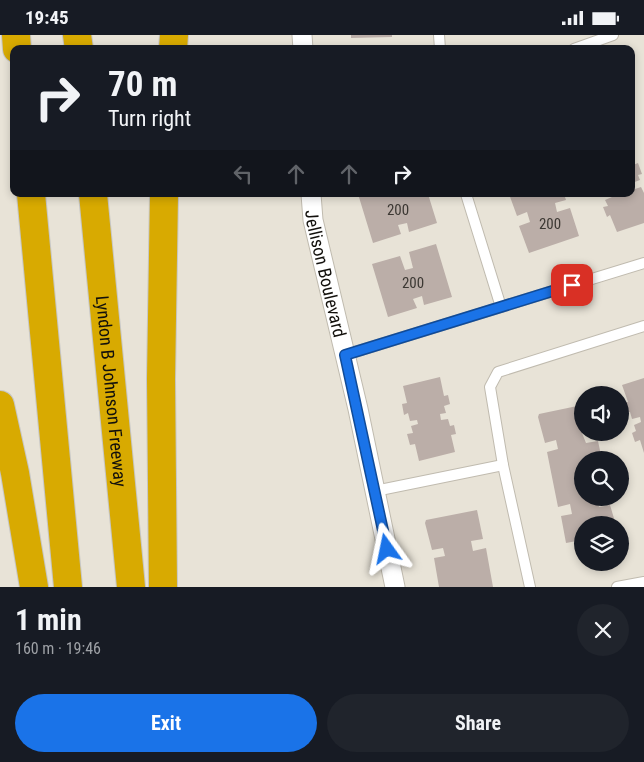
<!DOCTYPE html>
<meta charset="utf-8">
<style>
body{margin:0;font-family:"Roboto Condensed",sans-serif;background:#20242c;color:#f1f3f6;height:100vh;display:flex;flex-direction:column;font-size:19px;white-space:nowrap}
*{box-sizing:border-box;margin:0}
p{font-size:16px;color:#9ea1a6}
.icon{flex:none;width:28px;height:28px;fill:none;stroke:currentColor;stroke-width:2;stroke-linecap:round;stroke-linejoin:round}
.map{position:relative;height:552px;overflow:hidden}
.side{display:flex;flex-direction:column;background:#171b24;flex:1}
.side>*{flex:none}
.top-card{position:absolute;left:10px;top:10px;width:625px;height:152px;border-radius:10px;box-shadow:0 2px 8px #0003;background:#171b24;color:#f1f3f6;overflow:hidden}
.tools{position:absolute;left:574px;top:351px;display:grid;gap:10px}
.tools a{display:grid;place-items:center;width:55px;height:55px;border-radius:50%;background:#171b24;box-shadow:0 2px 8px #0003;font-size:25px}
.pin{position:absolute;display:grid;place-items:center;width:42px;height:42px;color:#fff;margin:-21px;border-radius:10px;box-shadow:0 2px 8px #0006}
.me{position:absolute;width:55px;margin:-28px;rotate:348deg;stroke-linejoin:round;filter:drop-shadow(0 0 4px #0008)}
.turn{display:flex;align-items:center;gap:18px;height:105px;padding:0 15px;font-size:22px}
.turn .icon{width:65px;height:65px;stroke-width:2.5}
.turn b{display:block;font-size:35px;line-height:42px}
.lanes{display:flex;align-items:center;height:48px;padding:0 15px;background:#0003;justify-content:center;gap:25px;direction:ltr}
.lanes .off{opacity:.35}
.round{display:grid;place-items:center;flex:none;width:52px;height:52px;border-radius:26px;background:#20242c}
.summary{display:flex;align-items:center;justify-content:space-between;height:85px;padding:0 15px}
h1{font-size:30px;font-weight:700;line-height:38px}
.action{display:flex;gap:10px;margin-top:auto;padding:10px 15px}
.action a{flex:1;height:58px;border-radius:30px;background:#1a73e8;color:#fff;font-size:20px;font-weight:700;line-height:58px;text-align:center}
.action a+a{background:#20242c;color:#f1f3f6}
.status{display:flex;justify-content:space-between;align-items:center;height:35px;padding:0 25px;background:#171b24;direction:ltr}
.status svg{height:14px;fill:currentColor}
.map>svg:first-child{display:block}
</style>
<div class="status"><b>19:45</b><svg viewBox="0 0 49 12"><path d="M0 12V9h3v3zM5 12V6h3v6zM10 12V3h3v9zM15 12V0h3v12zM26 1h20v11H26zM47 4h2v5h-2z"/></svg></div>
<div class="map">
<svg width="644" height="552" viewBox="0 0 644 552">
<rect width="100%" height="100%" fill="#e8e3d7"/>
<g fill="#bbaea8">
<path d="M351,0H392V2L351,3Z"/>
<path d="M631,125L633,130L638,128L642,139L638,140L640,145L632,148L635,154L641,152L644,158V188L617,197L610,180L607,182L603,172L608,171L605,165L612,162L610,159H631Z"/>
<path d="M358,159H388L389,162L398,159H428L437,188L409,197L407,188L398,190L401,199L373,208Z"/>
<path d="M509,159H564L566,165L555,168L557,177L570,173L579,201L529,218L519,191L530,187L527,177L517,181Z"/>
<path d="M436,209L452,262L424,270L422,261L413,264L417,273L388,282L372,229L400,221L405,235L413,233L409,217Z"/>
<path d="M440,342L444,361L448,360L450,369L444,371L446,378L440,379L441,385L448,384L450,391L454,390L456,399L451,400L455,417L419,426L415,409L410,410L407,399L413,398L411,391L418,389L417,385L410,386L408,378L404,380L402,369L407,368L403,351Z"/>
<path d="M644,343V418L640,405L635,407L632,398L636,396L634,390L641,387L640,382L632,384L630,377L626,378L623,368L628,367L622,350Z"/>
<path d="M582,370V398L586,408L598,406L602,425H582V462H597L599,472L610,470L616,490H582V505L566,508L561,481L572,479L570,469L558,472L547,417L558,414L556,405L545,408L538,382L539,379Z"/>
<path d="M477,475L483,504L471,506L473,516L486,513L493,552H439L434,523L445,521L443,513L432,515L425,488L426,485Z"/>
</g>
<g fill="none" stroke-linecap="round" stroke-linejoin="round">
<g stroke="#c0bbaf" stroke-width="12">
<g id="service">
<path d="M439,0L440,14"/>
<path d="M574,14L613,0"/>
<path d="M466,159L501,272"/>
<path d="M345,320L644,228"/>
<path d="M375,456L503,430"/>
<path d="M530,552L503,430L490,352L498,337L644,291"/>
<path d="M617,552L644,547"/>
</g>
</g>
<g stroke="#c0bbaf" stroke-width="21">
<g id="minor">
<path d="M302,0L303,14"/>
<path id="s1" d="M311,159L313,185L358,374L395,552"/>
</g>
</g>
<g stroke="#c6c6c5" stroke-width="30">
<g id="motorway">
<path d="M16,0L17,14"/>
<path d="M77,0L79,14"/>
<path d="M173,14L174,0"/>
<path d="M31,159L68,552"/>
<path id="s2" d="M93,159L131,552"/>
<path d="M0,370L15,438L34,552"/>
<path d="M163,552L161,344L164,159"/>
</g>
</g>
<use href="#service" stroke="#fff" stroke-width="10"/>
<use href="#minor" stroke="#fff" stroke-width="19"/>
<use href="#motorway" stroke="#d8aa01" stroke-width="28"/>
</g>
<g fill="none" stroke-linecap="round" stroke-linejoin="round">
<g stroke="#114b97" stroke-width="12">
<path id="route" d="M387,514L345,320L572,250"/>
</g>
<use href="#route" stroke="#1a73e8" stroke-width="9"/>
</g>
<g text-anchor="middle" dominant-baseline="central" stroke-width="4" stroke-linejoin="round" paint-order="stroke">
<g font-size="15" fill="#3c3833">
<text x="398" y="175">200</text>
<text x="550" y="189">200</text>
<text x="413" y="248">200</text>
</g>
<g font-size="18" fill="#12100c" stroke="#f5f0e4">
<text stroke="none"><textPath href="#s1" startOffset="81">Jellison Boulevard</textPath></text>
<text stroke="none"><textPath href="#s2" startOffset="198">Lyndon B Johnson Freeway</textPath></text>
</g>
</g>
</svg>
<div class="tools">
<a><svg class="icon" aria-label="sound" viewBox="0 0 24 24"><path d="M4 9h4l5-4v14l-5-4H4zM17 9q2 3 0 6"/></svg></a>
<a><svg class="icon" aria-label="search" viewBox="0 0 24 24"><circle cx="10" cy="10" r="6"/><path d="M15 15l6 6"/></svg></a>
<a><svg class="icon" aria-label="layers" viewBox="0 0 24 24"><path d="M12 4l9 5-9 5-9-5zM3 14l9 5 9-5"/></svg></a>
</div>
<div class="pin" style="left:572px;top:250px;background:#d93025"><svg class="icon" aria-label="arrive" viewBox="0 0 24 24"><path d="M6 21V4h12l-3 4 3 4H6"/></svg></div>
<svg class="me" style="left:387px;top:514px" viewBox="-20 -20 40 40"><path d="M0-17L14 15 0 8-14 15z" fill="#1a73e8" stroke="#fff" stroke-width="4"/></svg>
<div class="top-card">
<div class="turn"><svg class="icon" aria-label="right" viewBox="0 0 24 24"><path d="M7 20v-9h11M14 6l5 5-5 5"/></svg><div><b>70 m</b>Turn right</div></div>
<div class="lanes"><svg class="icon off" aria-label="left" viewBox="0 0 24 24"><path d="M17 20v-9H6M10 6l-5 5 5 5"/></svg><svg class="icon off" aria-label="ahead" viewBox="0 0 24 24"><path d="M12 20V5M6 11l6-6 6 6"/></svg><svg class="icon off" aria-label="ahead" viewBox="0 0 24 24"><path d="M12 20V5M6 11l6-6 6 6"/></svg><svg class="icon" aria-label="right" viewBox="0 0 24 24"><path d="M7 20v-9h11M14 6l5 5-5 5"/></svg></div>
</div>
</div>
<section class="side">
<div class="summary"><div><h1>1 min</h1><p>160 m · 19:46</p></div><a class="round"><svg class="icon" aria-label="close" viewBox="0 0 24 24"><path d="M6 6l12 12M18 6L6 18"/></svg></a></div>
<div class="action"><a>Exit</a><a>Share</a></div>
</section>
